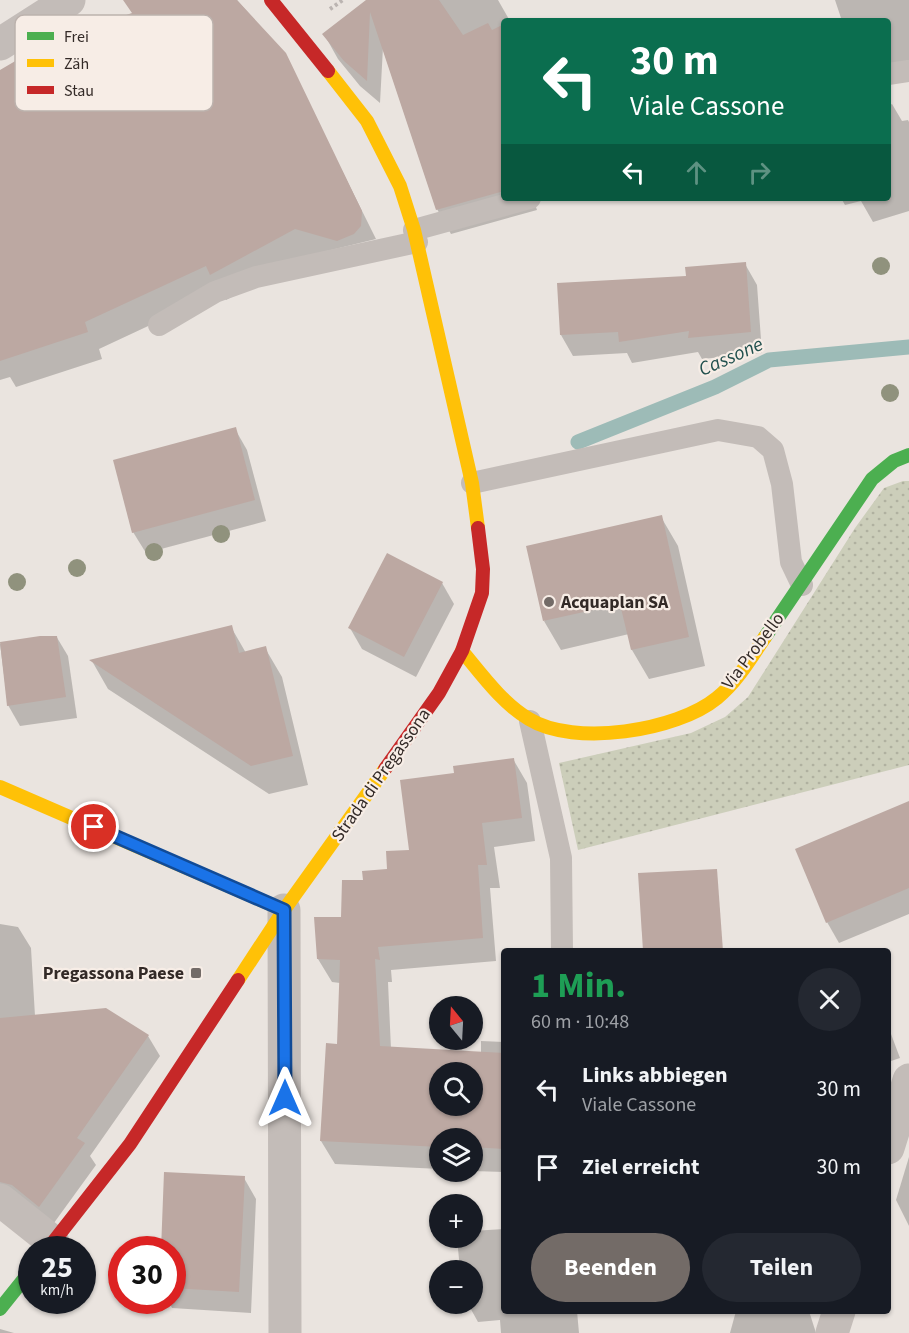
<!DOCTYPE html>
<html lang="de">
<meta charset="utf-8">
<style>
body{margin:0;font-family:"Source Sans 3",sans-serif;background:#242831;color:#f1f3f6;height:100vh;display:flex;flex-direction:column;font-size:22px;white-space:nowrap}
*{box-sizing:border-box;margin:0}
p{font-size:20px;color:#9ea1a6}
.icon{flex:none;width:33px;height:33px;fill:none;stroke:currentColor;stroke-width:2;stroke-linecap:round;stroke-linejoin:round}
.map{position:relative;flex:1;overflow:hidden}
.panel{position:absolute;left:501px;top:948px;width:390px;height:366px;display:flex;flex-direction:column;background:#171b24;border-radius:6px;box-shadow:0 2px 4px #0004}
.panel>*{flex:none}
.top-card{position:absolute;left:501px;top:18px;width:390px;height:183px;border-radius:6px;box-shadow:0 2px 4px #0004;background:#0b6e4f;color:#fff;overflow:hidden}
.needle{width:39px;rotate:342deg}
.controls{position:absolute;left:429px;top:996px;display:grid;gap:12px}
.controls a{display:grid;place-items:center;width:54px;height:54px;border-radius:50%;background:#171b24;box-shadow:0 2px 4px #0004;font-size:30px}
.speed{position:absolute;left:18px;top:1236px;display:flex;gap:12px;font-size:30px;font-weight:700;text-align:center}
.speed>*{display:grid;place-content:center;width:78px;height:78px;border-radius:50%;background:#171b24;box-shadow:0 2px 4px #0004;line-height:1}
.speed small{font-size:15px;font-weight:400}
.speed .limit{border:9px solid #d22;background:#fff;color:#111}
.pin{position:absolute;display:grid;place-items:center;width:51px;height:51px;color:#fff;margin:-26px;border:3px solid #fff;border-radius:50%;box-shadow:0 2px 6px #0007}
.me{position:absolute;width:66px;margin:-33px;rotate:0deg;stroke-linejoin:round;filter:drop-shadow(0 0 4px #0008)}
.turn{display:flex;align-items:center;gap:21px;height:126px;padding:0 30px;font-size:27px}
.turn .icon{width:78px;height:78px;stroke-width:2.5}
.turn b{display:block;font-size:42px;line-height:51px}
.lanes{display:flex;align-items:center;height:57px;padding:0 30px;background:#0003;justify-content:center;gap:30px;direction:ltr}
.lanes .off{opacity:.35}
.round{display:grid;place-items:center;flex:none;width:63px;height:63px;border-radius:32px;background:#242831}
.summary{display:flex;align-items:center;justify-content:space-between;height:102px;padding:0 30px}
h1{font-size:36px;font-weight:700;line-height:45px;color:#1e9e55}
.cta{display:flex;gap:12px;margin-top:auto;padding:12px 30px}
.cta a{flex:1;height:69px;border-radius:36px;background:#736b67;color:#fff;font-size:24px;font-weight:700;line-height:69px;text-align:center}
.cta a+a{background:#242831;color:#f1f3f6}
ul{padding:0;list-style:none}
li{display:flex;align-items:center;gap:18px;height:78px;padding:0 30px}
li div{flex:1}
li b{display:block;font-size:22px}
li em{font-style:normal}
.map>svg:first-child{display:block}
</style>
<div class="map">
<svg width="909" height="1333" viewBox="0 0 909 1333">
<defs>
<pattern id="grass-dots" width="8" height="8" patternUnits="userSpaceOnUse" patternTransform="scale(1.5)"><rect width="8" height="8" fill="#ccceba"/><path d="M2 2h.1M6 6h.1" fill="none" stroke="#b0b1a0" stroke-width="1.8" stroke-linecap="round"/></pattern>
</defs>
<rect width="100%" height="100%" fill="#eae4df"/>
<path fill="url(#grass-dots)" d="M903,481H909V765L578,850L559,763L691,733L725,717L748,697L855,528L884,488Z"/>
<g fill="#0003" fill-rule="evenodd">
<path d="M125,0H237L284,54L376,239L311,255L226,300L221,292L99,349L102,359L16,387L10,377L0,380V72L133,14Z"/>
<path d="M372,0H498L510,21H504V198H533L537,210L451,234L437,209L383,47L380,103L360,86L338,59L324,34Z"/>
<path d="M835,0H909V60L888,67V21H842Z"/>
<path d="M892,104L902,121L908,120L909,122V211L873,222L861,201L845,205L841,198H888V106Z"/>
<path d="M745,264L757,285L762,353L702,359L698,352L632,363L627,353L573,356L561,335L559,284L687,277Z"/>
<path d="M235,429L247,450L266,521L146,553L133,532Z"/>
<path d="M661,517L678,546L705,666L649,679L632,650L629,634L561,650L544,621Z"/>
<path d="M442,583L454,604L416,677L362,649L350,628Z"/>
<path d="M231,627L246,653L265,648L282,677L308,785L269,794L108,689L92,661Z"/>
<path d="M56,636L68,656L77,718L20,726L8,705L0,644Z"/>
<path d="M513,759L527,783L535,841L494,847L500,888H490L496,961L391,970L392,982H388L391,1049L481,1054V1041L504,1042V1172L472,1171V1138H440V1169L335,1164L321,1141L327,1045L339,1046L340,983L332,982L318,959L365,882L389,870L410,851L456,774ZM440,1072H472V1106H440Z"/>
<path d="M909,822V914L839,943L827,922Z"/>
<path d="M0,924L18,927L31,948L35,1016L148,1036L160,1056L90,1156L96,1165L51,1227L0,1207Z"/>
<path d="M888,1026L900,1058L888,1062Z"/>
<path d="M909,1157V1226L896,1200Z"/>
<path d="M244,1178L256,1199L251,1313L172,1308L168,1300H172V1250Z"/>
<path d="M504,1229V1311H577L579,1333H501L500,1320L478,1322L468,1304H472V1270H460L457,1238H472V1231Z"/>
<path d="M736,1311H809L816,1333H730Z"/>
<path d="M0,1329L14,1333H0Z"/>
</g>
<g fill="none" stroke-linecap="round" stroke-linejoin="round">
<path stroke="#9dbbb7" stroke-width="15" d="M578,442L715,387L769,360L909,347"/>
</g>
<g fill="#bca8a2" fill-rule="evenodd">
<path d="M123,0H237L286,53L362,211L361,226L354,234L337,241L295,229L210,275L206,266L85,322L88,332L0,361V70L46,43L132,13Z"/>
<path d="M366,0H439L463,35L488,23L492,30L504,24V191L436,210L370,12L367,81L344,61L322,34Z"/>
<path d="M746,262L751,332L688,338L689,331L619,342L618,332L560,335L557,283L686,276L685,267Z"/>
<path d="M236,427L255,500L132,533L113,460Z"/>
<path d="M662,515L689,637L631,650L620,604L543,621L526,546Z"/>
<path d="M387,553L443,582L404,657L348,628Z"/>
<path d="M232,625L239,653L266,646L293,756L251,766L89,660Z"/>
<path d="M40,636H57L66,697L7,706L0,642Z"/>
<path d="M514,758L522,818L482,823L487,865H478L483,938L378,947L380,960L375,959L380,1046L504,1053V1149L472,1147V1138H440V1147L320,1141L326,1043L337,1044L340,960L317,959L314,917H341L342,880H363L362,871L387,869L386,851L409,850L400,780L454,773L453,766ZM440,1072H472V1106H440Z"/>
<path d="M909,801V888L826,923L795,849Z"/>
<path d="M717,869L723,951H643L638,873Z"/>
<path d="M106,1008L149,1035L77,1138L85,1143L39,1207L12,1185L0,1182V1018Z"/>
<path d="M164,1172L245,1176L239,1292L172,1288V1250H161Z"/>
</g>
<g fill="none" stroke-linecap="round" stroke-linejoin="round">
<path stroke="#bbb4b1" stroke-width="4" stroke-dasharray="3 3" stroke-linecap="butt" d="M330,9L343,0"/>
<g stroke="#c3bcb8" stroke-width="22">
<path d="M888,74L909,71"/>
<path d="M414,230L530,198"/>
<path d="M159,325L215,292L256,277L417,242"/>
<path d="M472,483L718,430L758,437L773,450L782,484L791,562L802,585"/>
<path d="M530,721L561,858L562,951"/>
</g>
<g stroke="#c3bcb8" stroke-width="33">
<path d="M0,44L69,0"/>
<path d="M284,910L285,1333"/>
<path d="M888,1148L909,1080"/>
<path d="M0,1200L53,1242"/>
<path d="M832,1333L839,1311"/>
</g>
<g stroke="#4caf50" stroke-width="14">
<path d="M765,637L872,479L894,461L909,455"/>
<path d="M0,1309L32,1269"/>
</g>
<g stroke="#ffc107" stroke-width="14">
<path d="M328,71L367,121L400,186L414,230L472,483L478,528"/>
<path d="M462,651C482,675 502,703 529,719C574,747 677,731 717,698C737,682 751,658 765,637"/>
<path d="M0,787L284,910"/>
<path d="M238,980L284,910L385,769"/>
</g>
<g stroke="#c62828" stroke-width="14">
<path d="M271,0L328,71"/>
<path d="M385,769L439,693L462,651L482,593L483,569L478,528"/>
<path d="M47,1250L130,1144L238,980"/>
</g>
</g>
<g fill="#90927d">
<circle cx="881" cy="266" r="9"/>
<circle cx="890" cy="393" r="9"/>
<circle cx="221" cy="534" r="9"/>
<circle cx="154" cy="552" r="9"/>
<circle cx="77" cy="568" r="9"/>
<circle cx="17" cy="582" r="9"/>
</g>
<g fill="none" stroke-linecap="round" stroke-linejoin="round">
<g stroke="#114b97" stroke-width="15">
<path id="route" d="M94,827L284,910L285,1098"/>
</g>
<use href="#route" stroke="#1a73e8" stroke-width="10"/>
</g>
<g fill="#736b67" stroke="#f7ede6" stroke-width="2">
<circle cx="549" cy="602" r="6"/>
<rect x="190" y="967" width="12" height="12" rx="3"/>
</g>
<g text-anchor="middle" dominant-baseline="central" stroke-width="4.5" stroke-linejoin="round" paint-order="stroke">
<g font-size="18" font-weight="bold" fill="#332a27" stroke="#f7ede6" text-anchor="start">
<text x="561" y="602">Acquaplan SA</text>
<text x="184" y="973" text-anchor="end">Pregassona Paese</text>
</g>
<g font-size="18" fill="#332a27" stroke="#f7ede6">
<text transform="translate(753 651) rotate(-53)">Via Probello</text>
<text transform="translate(381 775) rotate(-55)">Strada di Pregassona</text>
</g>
<g font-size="20" font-style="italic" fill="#21504e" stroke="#f7ede6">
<text transform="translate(731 357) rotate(-24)">Cassone</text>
</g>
</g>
<rect x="15" y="15" width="198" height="96" rx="9" fill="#f7ede6" stroke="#bcb2ad" stroke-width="1.5"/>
<rect x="27" y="32" width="27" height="8" fill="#4caf50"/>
<rect x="27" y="59" width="27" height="8" fill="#ffc107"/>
<rect x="27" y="86" width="27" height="8" fill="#c62828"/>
<g font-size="16" fill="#332a27">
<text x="64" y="42">Frei</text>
<text x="64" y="69">Zäh</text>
<text x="64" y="96">Stau</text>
</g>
</svg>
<div class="controls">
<a><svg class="needle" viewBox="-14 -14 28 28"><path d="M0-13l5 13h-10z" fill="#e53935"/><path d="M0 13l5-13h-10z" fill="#9ea1a6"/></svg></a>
<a><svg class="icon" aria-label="search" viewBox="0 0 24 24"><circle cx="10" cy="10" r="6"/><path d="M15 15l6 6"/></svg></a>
<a><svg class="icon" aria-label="layers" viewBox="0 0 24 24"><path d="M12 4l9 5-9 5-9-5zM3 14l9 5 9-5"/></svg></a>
<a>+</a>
<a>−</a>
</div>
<div class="speed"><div>25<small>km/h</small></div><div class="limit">30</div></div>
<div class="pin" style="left:94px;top:827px;background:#d93025"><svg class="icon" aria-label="arrive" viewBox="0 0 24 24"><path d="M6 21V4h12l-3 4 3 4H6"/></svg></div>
<svg class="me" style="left:285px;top:1098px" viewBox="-20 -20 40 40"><path d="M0-17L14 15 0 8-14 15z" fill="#1a73e8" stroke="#fff" stroke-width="4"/></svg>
<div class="top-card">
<div class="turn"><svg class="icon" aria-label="left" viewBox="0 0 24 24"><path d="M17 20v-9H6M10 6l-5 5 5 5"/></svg><div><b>30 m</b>Viale Cassone</div></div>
<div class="lanes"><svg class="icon" aria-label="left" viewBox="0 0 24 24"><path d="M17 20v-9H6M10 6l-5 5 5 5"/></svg><svg class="icon off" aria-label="ahead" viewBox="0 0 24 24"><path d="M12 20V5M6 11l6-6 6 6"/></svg><svg class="icon off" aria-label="right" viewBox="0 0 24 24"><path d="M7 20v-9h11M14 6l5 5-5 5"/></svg></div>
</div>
<section class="panel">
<div class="summary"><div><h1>1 Min.</h1><p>60 m · 10:48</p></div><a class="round"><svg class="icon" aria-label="close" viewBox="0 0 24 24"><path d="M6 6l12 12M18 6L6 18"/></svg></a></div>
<ul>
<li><svg class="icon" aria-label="left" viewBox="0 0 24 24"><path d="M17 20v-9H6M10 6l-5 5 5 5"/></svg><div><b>Links abbiegen</b><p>Viale Cassone</p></div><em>30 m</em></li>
<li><svg class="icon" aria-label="arrive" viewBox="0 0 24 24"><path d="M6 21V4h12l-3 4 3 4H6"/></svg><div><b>Ziel erreicht</b></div><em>30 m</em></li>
</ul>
<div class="cta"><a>Beenden</a><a>Teilen</a></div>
</section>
</div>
